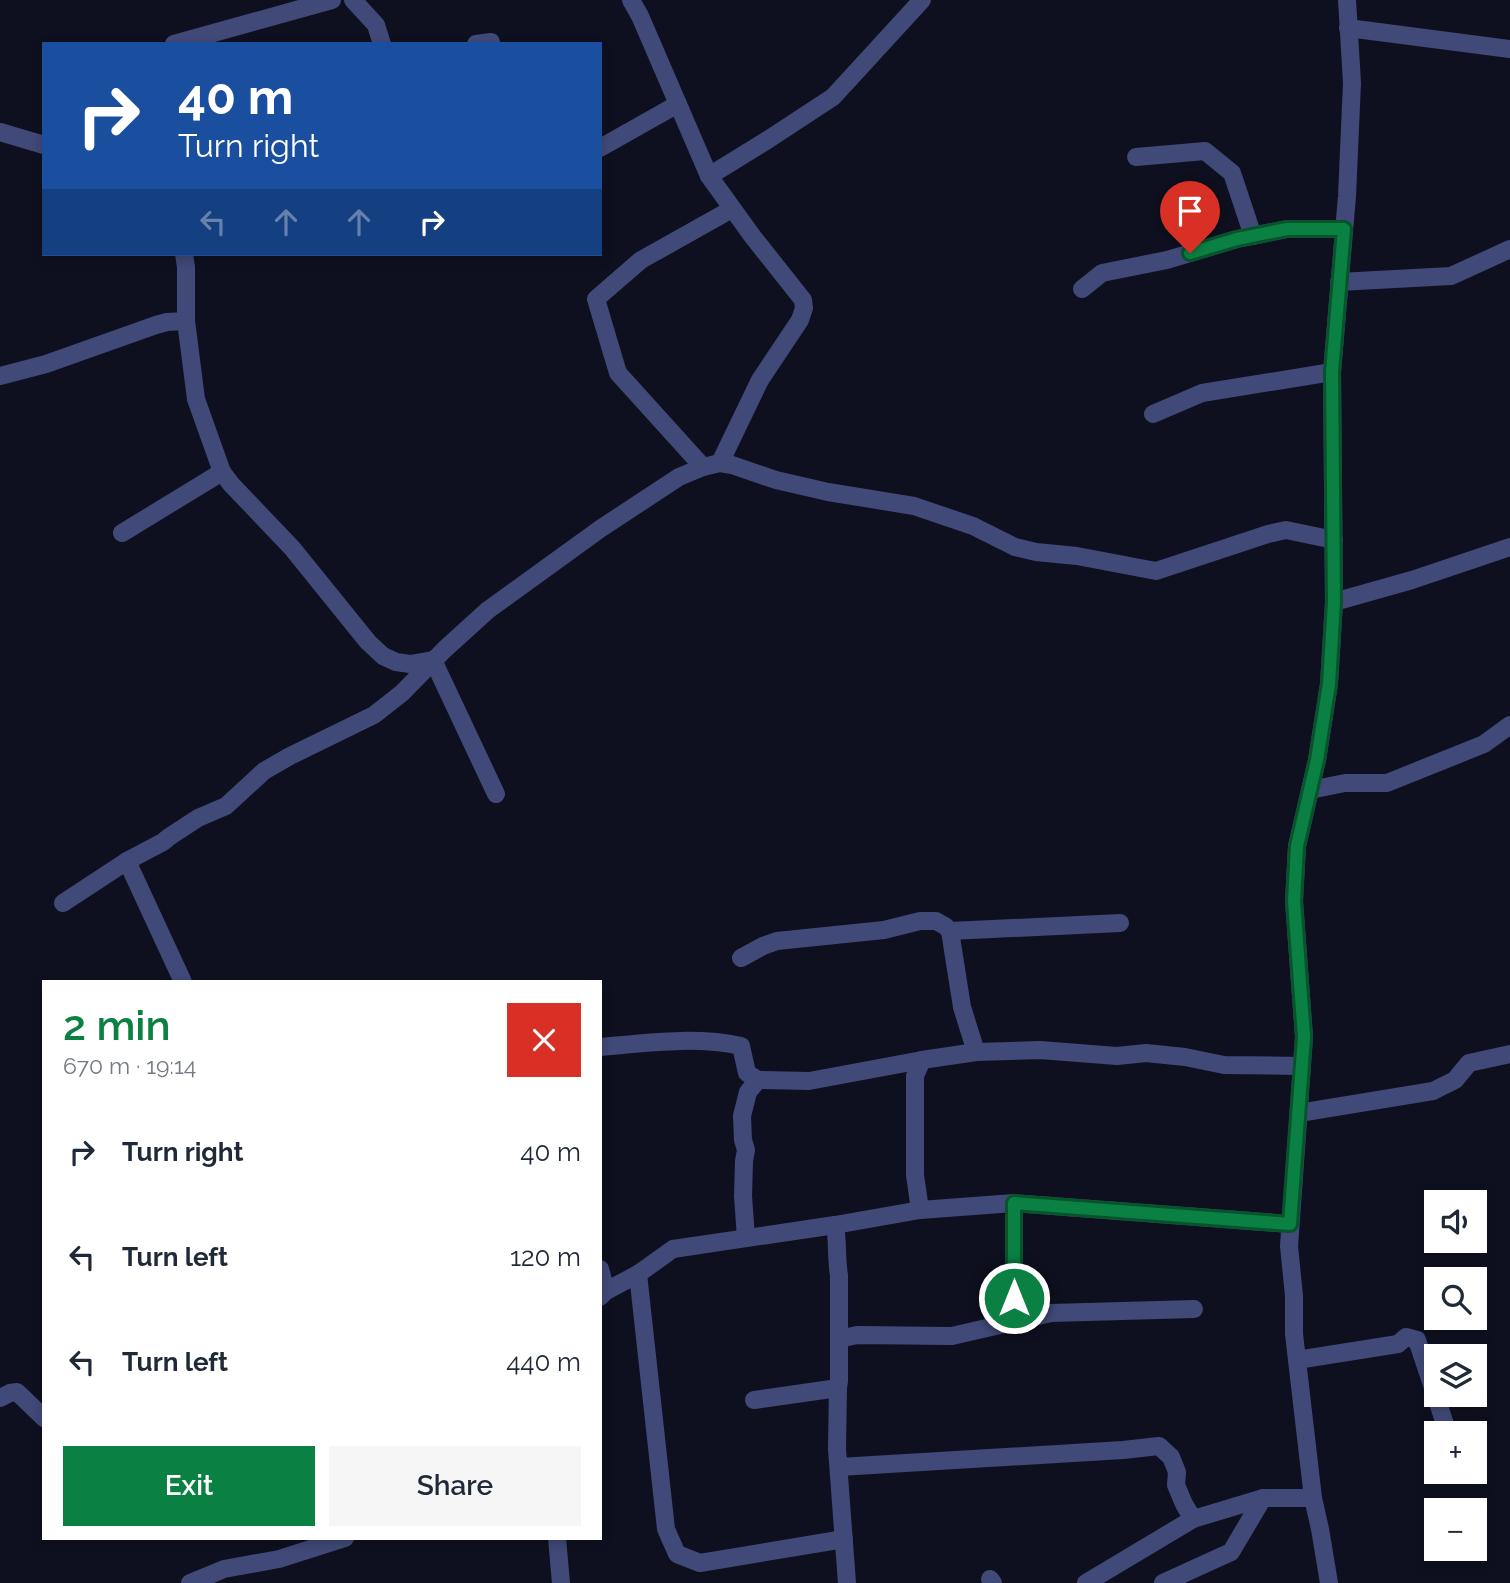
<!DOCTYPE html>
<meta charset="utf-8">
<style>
body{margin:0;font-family:Raleway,sans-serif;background:#f6f6f7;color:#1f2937;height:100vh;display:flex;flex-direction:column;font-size:26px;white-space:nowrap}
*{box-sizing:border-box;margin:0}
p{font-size:23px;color:#747a83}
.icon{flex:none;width:38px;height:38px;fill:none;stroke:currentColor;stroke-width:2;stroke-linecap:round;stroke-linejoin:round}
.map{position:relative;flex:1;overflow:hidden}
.drawer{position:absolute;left:42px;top:980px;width:560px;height:560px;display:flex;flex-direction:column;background:#fff;border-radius:0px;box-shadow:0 4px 10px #0003}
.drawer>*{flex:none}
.guide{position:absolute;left:42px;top:42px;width:560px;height:214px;border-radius:0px;box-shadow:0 4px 10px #0003;background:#1a4fa0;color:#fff;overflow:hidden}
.fabs{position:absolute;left:1424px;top:1190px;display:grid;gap:14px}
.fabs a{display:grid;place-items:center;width:63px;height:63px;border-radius:0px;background:#fff;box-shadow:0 4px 10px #0003;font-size:35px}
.pin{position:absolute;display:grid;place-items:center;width:60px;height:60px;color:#fff;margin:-72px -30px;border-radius:50% 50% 50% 0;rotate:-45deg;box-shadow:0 0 7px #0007}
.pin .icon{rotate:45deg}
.me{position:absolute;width:77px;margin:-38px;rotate:0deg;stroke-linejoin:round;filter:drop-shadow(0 0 5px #0008)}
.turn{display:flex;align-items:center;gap:24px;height:147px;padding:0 21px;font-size:32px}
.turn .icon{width:91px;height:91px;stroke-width:2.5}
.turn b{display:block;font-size:49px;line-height:60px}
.lanes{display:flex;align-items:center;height:66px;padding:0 21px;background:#0003;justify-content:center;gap:35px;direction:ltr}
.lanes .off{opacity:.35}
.round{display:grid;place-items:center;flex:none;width:74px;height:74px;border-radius:0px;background:#f6f6f7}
.headline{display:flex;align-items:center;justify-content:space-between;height:119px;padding:0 21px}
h1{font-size:42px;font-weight:600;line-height:52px;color:#0b8043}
.cta{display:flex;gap:14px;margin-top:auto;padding:14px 21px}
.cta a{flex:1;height:80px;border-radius:0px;background:#0b8043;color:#fff;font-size:28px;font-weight:600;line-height:80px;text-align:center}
.cta a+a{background:#f6f6f7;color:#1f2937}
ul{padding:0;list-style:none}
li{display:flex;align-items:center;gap:21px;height:105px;padding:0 21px}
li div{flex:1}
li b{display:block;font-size:26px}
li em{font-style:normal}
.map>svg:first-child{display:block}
</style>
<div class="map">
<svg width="1510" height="1583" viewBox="0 0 1510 1583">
<rect width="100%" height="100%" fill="#0f101f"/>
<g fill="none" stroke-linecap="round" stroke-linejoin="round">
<g stroke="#404978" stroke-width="18">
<path d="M353,0L376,25L382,44"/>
<path d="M631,0L640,16L709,176L753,237L803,300L804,308L800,320L760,380L720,463"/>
<path d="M1348,28L1510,49"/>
<path d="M174,44L332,0"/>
<path d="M476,44L491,42"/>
<path d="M0,132L44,145"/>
<path d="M600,148L678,104"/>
<path d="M1136,157L1205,151L1232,173L1253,236"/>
<path d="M709,176L769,139L833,97L922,0"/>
<path d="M184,254L186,267V321L196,399L222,472L231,484L292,548L368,642L383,656L396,662L410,664L433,660"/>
<path d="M1339,282L1451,276L1510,249"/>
<path d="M1082,289L1102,273L1167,260L1237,239L1287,229H1344"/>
<path d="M0,376L46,364L156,325L167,322L186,321"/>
<path d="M1153,414L1202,393L1332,372"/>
<path d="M703,467L618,373L596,299L641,260L732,209"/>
<path d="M122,533L222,472"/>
<path d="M1334,602L1412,580L1510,547"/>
<path d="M433,660L496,794"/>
<path d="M1310,790L1345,783H1387L1484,744L1510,725"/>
<path d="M127,861L183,982"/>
<path d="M63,903L127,861L163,842L169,837L198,818L226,806L264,771L290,756L374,715L402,693L445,649L488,610L600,529L679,477L703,467L720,463L732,465L776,480L828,492L914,506L973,526L1015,547L1036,552L1077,556L1156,571L1268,534L1286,530L1334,540"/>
<path d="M950,931L1120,923"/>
<path d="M741,958L763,946L777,941L884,930L920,921H936L945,926L950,931L962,1007L976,1052"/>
<path d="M600,1047C646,1043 695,1036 741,1046L747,1073L758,1080L809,1081L922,1060L976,1052L1040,1050L1117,1056L1146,1053L1185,1057L1224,1065L1302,1066"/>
<path d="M1299,1113L1433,1091L1455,1080L1469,1063L1510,1054"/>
<path d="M920,1210L915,1175V1076L922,1060"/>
<path d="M746,1238L743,1196L744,1161L746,1150L743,1140L742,1116L748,1092L758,1080"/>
<path d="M600,1269L606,1291"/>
<path d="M638,1274L666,1529L677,1554L700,1563L844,1539"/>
<path d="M600,1297L606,1291L638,1274L673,1249L835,1225L920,1210L1014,1203L1290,1224"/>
<path d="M1014,1321V1203"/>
<path d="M839,1339L857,1335L952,1336L1051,1313L1194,1309"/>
<path d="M1297,1360L1398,1344L1406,1337L1417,1340L1448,1433"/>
<path d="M838,1385L837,1449L847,1583"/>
<path d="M0,1398L10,1393L17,1392L44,1418"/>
<path d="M754,1400L838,1388L839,1381V1275C836,1258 838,1242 835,1225"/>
<path d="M839,1467L1123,1450L1159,1446L1171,1457L1177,1472L1176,1485L1184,1504L1193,1519"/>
<path d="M557,1538L561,1583"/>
<path d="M990,1579L993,1583"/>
<path d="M190,1583L224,1569L279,1559L345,1538"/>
<path d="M1086,1583L1193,1519L1263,1498H1313"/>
<path d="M1163,1583L1231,1552L1263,1498"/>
<path d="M1329,1583L1320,1529L1313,1498L1294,1334V1296L1289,1246L1304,1037L1294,901L1297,846L1317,760L1329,684L1334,602L1332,372L1347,196L1352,83L1347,0"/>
</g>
</g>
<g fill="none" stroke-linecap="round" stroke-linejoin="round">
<g stroke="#07532c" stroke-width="18">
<path id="route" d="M1014,1298V1203L1290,1224L1304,1037L1294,901L1297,846L1317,760L1329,684L1334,602L1332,372L1344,229H1287L1237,239L1190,253"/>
</g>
<use href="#route" stroke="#0b8043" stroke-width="12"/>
</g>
</svg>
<div class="fabs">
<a><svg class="icon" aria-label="sound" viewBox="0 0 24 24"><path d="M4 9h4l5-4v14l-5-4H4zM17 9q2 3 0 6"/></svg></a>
<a><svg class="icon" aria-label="search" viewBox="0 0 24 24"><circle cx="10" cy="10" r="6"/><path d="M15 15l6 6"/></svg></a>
<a><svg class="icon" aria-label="layers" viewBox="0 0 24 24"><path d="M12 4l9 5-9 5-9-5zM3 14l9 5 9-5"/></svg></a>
<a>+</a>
<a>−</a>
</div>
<div class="pin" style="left:1190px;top:253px;background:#d93025"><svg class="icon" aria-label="arrive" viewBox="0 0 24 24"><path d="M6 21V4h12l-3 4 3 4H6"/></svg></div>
<svg class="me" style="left:1014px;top:1298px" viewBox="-20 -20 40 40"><circle r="17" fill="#0b8043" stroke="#fff" stroke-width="3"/><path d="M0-11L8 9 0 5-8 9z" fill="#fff"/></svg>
<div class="guide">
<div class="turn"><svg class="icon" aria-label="right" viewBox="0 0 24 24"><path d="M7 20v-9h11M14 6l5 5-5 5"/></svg><div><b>40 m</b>Turn right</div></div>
<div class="lanes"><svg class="icon off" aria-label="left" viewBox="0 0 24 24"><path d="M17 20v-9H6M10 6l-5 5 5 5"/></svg><svg class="icon off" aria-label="ahead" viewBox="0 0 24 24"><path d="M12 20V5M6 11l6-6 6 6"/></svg><svg class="icon off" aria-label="ahead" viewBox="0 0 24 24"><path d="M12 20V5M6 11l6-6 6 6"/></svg><svg class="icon" aria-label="right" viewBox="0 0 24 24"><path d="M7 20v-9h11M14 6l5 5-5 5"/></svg></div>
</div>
<section class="drawer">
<div class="headline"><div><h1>2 min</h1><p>670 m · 19:14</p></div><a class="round" style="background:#d93025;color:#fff"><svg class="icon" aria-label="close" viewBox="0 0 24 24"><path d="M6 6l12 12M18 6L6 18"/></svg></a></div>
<ul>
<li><svg class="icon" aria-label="right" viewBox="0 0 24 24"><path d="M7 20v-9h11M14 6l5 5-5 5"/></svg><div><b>Turn right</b></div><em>40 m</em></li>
<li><svg class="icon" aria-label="left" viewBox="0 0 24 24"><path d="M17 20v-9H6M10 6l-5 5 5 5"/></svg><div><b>Turn left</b></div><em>120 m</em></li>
<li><svg class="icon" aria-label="left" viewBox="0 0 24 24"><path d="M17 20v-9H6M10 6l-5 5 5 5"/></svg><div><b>Turn left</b></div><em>440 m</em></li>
</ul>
<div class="cta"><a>Exit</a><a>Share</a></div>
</section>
</div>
